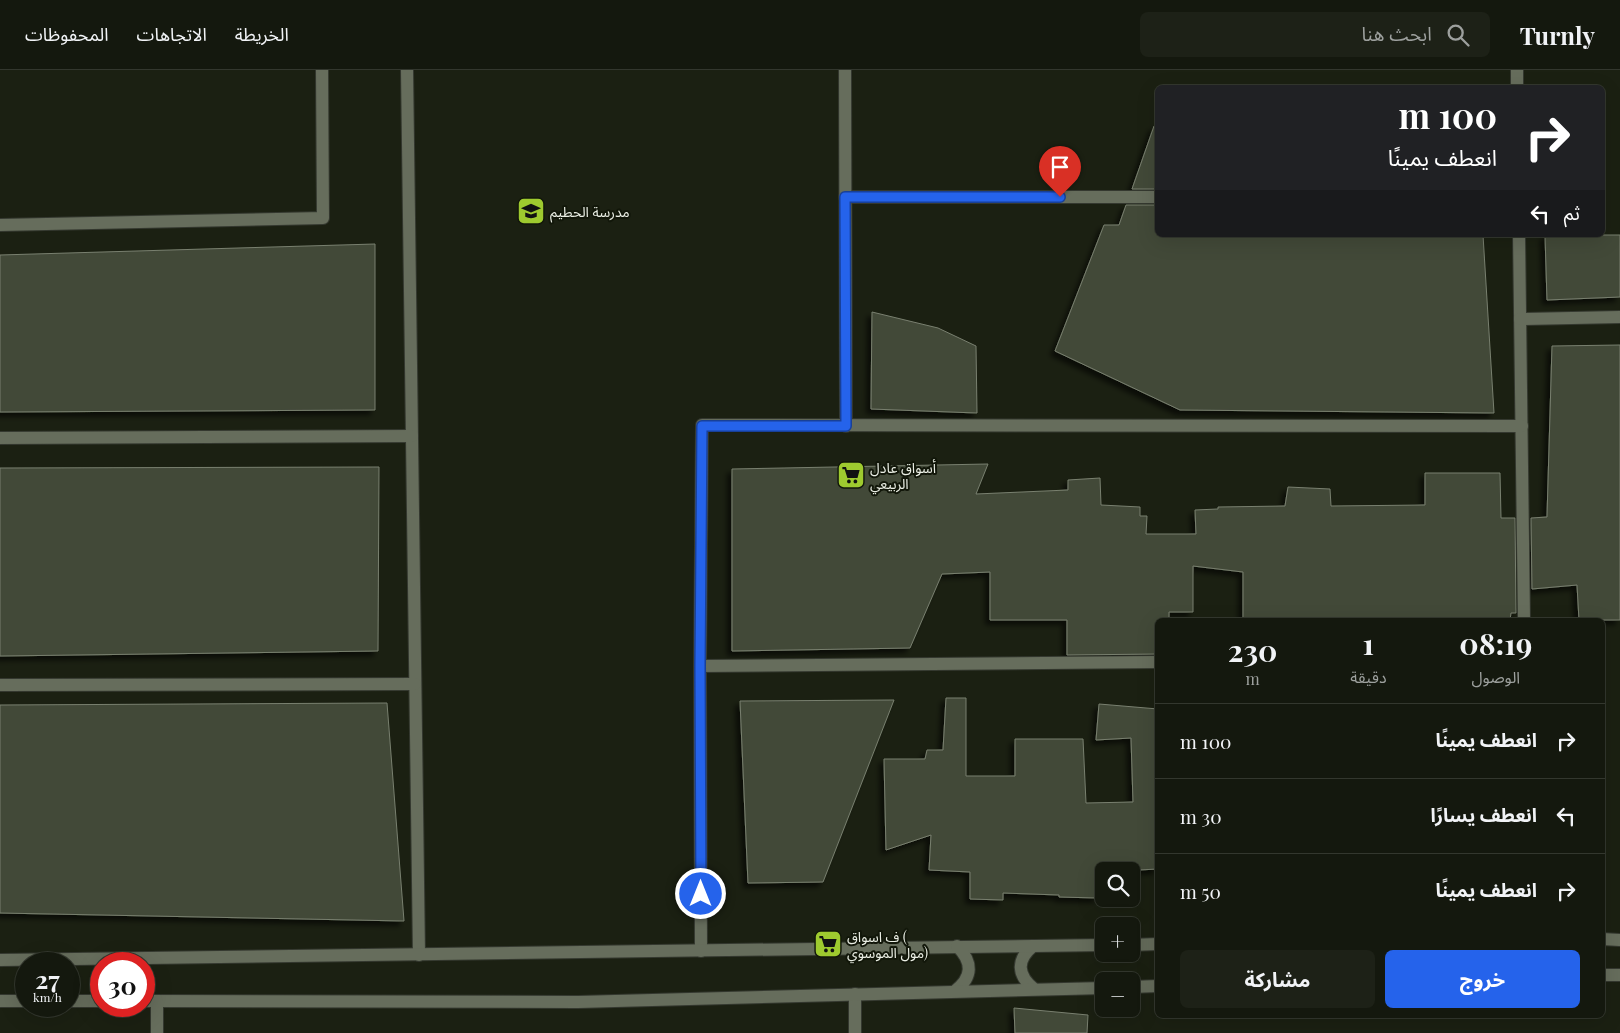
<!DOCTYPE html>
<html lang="ar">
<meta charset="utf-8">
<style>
body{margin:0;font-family:"Playfair Display","Noto Sans Arabic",serif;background:#1d2117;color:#f1f3f6;direction:rtl;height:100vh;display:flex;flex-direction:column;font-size:19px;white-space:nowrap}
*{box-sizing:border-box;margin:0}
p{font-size:16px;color:#9da09e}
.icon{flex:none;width:28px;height:28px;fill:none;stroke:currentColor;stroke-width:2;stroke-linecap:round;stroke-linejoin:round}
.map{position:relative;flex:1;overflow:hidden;direction:ltr}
.sheet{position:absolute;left:1155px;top:548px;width:450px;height:400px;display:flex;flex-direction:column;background:#14180e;border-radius:8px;box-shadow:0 5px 20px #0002,0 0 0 1px #33372e;direction:rtl}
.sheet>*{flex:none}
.hud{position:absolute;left:1155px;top:15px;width:450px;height:152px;border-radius:8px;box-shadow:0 5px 20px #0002,0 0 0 1px #33372e;direction:rtl;background:#202124;color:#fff;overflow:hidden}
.buttons{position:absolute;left:1095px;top:792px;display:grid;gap:10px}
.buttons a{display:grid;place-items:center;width:45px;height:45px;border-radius:8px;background:#14180e;box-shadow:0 5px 20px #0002,0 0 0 1px #33372e;font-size:25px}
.speed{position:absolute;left:15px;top:882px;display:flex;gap:10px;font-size:25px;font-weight:700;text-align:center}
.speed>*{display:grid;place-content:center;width:65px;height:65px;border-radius:50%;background:#14180e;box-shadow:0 5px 20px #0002,0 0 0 1px #33372e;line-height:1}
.speed small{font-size:12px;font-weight:400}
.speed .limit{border:8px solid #d22;background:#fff;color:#111}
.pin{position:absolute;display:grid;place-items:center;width:42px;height:42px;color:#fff;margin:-51px -21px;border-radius:50% 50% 50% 0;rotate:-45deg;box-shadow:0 0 5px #0007}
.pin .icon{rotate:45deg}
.me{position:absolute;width:55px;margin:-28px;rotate:0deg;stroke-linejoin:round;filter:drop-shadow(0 0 4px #0008)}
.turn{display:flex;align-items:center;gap:18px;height:105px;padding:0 25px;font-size:22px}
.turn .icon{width:65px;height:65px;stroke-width:2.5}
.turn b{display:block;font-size:35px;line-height:42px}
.then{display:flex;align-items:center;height:48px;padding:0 25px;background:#0003;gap:10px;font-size:19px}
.eta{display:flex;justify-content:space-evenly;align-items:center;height:85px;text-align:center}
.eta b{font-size:30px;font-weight:700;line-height:35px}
.button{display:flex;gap:10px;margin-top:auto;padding:10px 25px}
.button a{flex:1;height:58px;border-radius:8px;background:#2563eb;color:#fff;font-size:20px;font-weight:700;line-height:58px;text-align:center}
.button a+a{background:#1d2117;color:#f1f3f6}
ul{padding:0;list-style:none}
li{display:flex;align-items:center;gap:15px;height:75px;padding:0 25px;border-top:1px solid #33372e}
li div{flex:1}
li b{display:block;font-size:19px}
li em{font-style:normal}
header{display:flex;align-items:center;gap:30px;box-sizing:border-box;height:70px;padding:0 25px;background:#14180e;border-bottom:1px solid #33372e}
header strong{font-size:24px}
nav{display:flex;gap:28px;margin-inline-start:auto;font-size:18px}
.search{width:350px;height:45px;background:#1d2117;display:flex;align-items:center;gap:12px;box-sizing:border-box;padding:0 18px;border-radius:8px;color:#9da09e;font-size:19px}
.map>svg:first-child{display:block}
</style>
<header>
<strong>Turnly</strong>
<div class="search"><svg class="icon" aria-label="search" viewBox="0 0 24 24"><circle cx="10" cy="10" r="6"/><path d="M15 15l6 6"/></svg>ابحث هنا</div>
<nav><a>الخريطة</a><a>الاتجاهات</a><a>المحفوظات</a></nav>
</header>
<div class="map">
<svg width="1620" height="963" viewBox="0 0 1620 963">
<defs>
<filter id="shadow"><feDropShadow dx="-4.5" dy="4.5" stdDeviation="2.5" flood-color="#0009"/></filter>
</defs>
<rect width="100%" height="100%" fill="#1b2012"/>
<g fill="#424839" stroke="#79806f" filter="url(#shadow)">
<path d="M1154,56L1158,57V119H1132Z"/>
<path d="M1126,135H1158V165H1483L1494,343L1180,340L1055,281L1104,155H1119Z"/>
<path d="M1545,165H1620V227L1547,230Z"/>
<path d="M375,174V340L0,342V185Z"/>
<path d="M872,242L938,258L976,276L977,343L871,339Z"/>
<path d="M1620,275V550H1579L1577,515L1532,519L1531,448L1547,447L1552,276Z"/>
<path d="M988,394L976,424L1068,420V410L1100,408L1101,435L1140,437V446H1147L1146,464H1196L1195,440L1218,439V437L1285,436L1288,417L1330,419L1331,436L1425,435V403H1500L1501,448H1515L1516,543H1511L1510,550H1243V502L1193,496V542H1169V550H1158V584L1067,585V550H990V502L942,504L910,578L732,581V399Z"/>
<path d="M379,397L378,581L0,586V398Z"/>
<path d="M946,628H966V706H1015V669H1083L1086,733L1133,732L1131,668L1096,670L1099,634L1158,639V799L1099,802L1098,828L1059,827V825L1003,823V830L970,829V802L929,800L931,765L886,780L884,689H925L927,680H943Z"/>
<path d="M894,630L823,812L748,813L740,631Z"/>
<path d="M387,633L404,851L0,843V635Z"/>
<path d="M1014,938L1088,945L1087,963H1015Z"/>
</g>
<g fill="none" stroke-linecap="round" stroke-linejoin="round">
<g stroke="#34382f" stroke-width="14">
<g id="minor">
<path d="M407,0L419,885"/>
<path d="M845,0L846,356"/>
<path d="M1517,0V18"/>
<path d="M845,127H1158"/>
<path d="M0,155L323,148L322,0"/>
<path d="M1519,165L1524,550"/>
<path d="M1520,249L1620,247"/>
<path d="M0,368L412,366"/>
<path d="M700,596L1158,592"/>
<path d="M0,615L415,614"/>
<path d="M1602,869L1620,870"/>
<path d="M1131,875L1158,874"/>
<path d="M1033,876C1016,890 1017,905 1034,919"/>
<path d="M701,881L700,596L702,355L1522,356"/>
<path d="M0,890L1104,875"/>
<path d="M1602,905H1620"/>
<path d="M1131,917L1158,916"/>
<path d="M955,921C973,907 973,892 957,876"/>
<path d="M855,924V963"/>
<path d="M0,931H26"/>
<path d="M69,931H101"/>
<path d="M144,931L578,932L1104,918"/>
<path d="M157,963V931"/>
</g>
</g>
<use href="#minor" stroke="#666d5c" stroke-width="12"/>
</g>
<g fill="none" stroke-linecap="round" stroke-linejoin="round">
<g stroke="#184099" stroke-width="12">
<path id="route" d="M701,824L700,596L702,356H846L845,127H1060"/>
</g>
<use href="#route" stroke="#2563eb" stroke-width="9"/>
</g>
<defs>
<g id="school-square" transform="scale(1.4375)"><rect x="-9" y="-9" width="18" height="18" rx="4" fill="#9eca2f" stroke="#12170a"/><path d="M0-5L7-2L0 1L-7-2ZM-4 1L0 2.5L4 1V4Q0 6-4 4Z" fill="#111"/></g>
<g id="supermarket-square" transform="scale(1.4375)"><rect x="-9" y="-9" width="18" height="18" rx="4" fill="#9eca2f" stroke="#12170a"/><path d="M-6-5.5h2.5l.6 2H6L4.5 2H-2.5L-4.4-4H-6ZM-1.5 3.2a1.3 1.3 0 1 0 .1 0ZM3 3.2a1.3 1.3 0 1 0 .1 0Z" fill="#111"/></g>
</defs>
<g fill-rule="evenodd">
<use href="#school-square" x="531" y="141"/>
<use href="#supermarket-square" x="851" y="405"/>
<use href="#supermarket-square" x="828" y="874"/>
</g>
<g text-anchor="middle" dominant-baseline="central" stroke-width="4" stroke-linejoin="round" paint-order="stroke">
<g font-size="14" fill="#ebefe5" stroke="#12170a" text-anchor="start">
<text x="550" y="141">مدرسة الحطيم</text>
<text x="870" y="397">أسواق عادل<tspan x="870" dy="16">الربيعي</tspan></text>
<text x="847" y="866">ف اسواق (<tspan x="847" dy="16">مول الموسوي)</tspan></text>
</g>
</g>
</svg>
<div class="buttons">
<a><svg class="icon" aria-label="search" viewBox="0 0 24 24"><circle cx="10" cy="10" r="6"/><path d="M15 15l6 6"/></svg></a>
<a>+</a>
<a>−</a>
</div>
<div class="speed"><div>27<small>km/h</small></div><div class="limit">30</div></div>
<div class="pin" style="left:1060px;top:127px;background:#d93025"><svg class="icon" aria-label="arrive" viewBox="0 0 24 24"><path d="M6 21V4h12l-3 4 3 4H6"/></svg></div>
<svg class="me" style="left:701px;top:824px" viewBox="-20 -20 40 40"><circle r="17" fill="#2563eb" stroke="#fff" stroke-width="3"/><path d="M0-11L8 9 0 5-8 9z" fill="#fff"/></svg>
<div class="hud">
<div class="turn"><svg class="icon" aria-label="right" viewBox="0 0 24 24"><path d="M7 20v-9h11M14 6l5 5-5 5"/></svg><div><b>100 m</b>انعطف يمينًا</div></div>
<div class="then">ثم<svg class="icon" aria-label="left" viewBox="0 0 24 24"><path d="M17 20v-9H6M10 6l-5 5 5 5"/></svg></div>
</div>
<section class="sheet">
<div class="eta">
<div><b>08:19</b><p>الوصول</p></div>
<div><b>1</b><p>دقيقة</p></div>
<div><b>230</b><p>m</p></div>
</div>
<ul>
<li><svg class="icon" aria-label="right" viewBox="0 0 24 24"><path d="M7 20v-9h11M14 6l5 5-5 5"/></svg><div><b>انعطف يمينًا</b></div><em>100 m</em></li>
<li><svg class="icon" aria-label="left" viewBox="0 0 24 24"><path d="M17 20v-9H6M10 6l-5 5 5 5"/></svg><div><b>انعطف يسارًا</b></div><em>30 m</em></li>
<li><svg class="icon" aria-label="right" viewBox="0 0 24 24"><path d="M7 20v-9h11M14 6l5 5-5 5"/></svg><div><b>انعطف يمينًا</b></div><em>50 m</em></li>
</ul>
<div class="button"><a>خروج</a><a>مشاركة</a></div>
</section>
</div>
